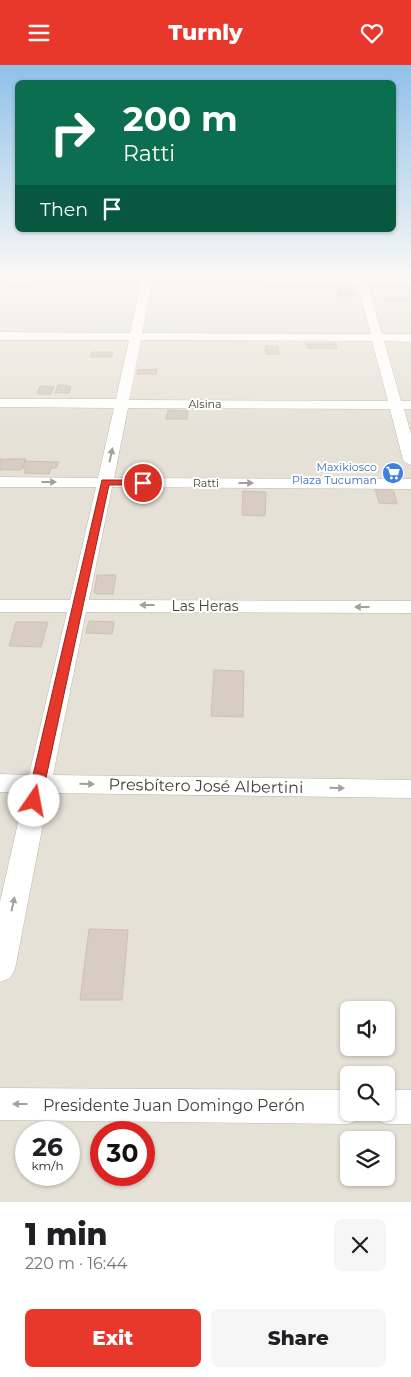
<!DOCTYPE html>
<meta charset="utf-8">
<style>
body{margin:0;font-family:Montserrat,sans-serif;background:#f6f6f6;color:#202124;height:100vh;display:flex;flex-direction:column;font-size:19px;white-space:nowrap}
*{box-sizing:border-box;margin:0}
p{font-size:16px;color:#757577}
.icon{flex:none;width:28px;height:28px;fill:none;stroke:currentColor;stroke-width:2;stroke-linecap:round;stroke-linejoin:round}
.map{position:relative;height:1137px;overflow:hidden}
.side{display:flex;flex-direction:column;background:#fff;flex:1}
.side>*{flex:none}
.top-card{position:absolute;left:15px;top:15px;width:381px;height:152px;border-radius:8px;box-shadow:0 1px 4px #0004;background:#0b6e4f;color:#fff;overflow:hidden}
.controls{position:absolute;left:340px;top:936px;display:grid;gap:10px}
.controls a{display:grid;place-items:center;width:55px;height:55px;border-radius:8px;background:#fff;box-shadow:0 1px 4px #0004;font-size:25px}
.speed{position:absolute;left:15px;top:1056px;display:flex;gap:10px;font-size:25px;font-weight:700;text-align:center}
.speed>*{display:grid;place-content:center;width:65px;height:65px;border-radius:50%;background:#fff;box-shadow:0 1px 4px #0004;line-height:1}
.speed small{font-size:12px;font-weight:400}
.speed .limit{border:8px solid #d22;background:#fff;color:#111}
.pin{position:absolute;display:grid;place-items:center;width:42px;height:42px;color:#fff;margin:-21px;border:2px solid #fff;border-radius:50%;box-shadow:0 1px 5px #0007}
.me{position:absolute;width:55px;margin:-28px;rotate:12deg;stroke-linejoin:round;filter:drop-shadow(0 0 4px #0008)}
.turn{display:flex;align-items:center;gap:18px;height:105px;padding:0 25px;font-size:22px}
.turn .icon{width:65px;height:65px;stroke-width:2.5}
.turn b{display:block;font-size:35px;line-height:42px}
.then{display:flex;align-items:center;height:48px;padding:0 25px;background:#0003;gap:10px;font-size:19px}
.round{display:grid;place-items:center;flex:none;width:52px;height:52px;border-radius:8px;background:#f6f6f6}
.overview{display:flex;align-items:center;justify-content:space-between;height:85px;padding:0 25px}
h1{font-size:30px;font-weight:800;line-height:38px}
.action{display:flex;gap:10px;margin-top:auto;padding:10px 25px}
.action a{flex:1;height:58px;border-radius:8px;background:#e8382b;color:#fff;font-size:20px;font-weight:800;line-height:58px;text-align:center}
.action a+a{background:#f6f6f6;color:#202124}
header{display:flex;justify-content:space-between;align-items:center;height:65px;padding:0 25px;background:#e8382b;color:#fff;font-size:22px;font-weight:800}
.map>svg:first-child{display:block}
</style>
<header><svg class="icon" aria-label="menu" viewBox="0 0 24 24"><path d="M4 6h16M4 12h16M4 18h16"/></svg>Turnly<svg class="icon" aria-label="heart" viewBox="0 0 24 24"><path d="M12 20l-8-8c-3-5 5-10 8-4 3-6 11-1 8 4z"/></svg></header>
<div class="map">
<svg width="411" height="1137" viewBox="0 0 411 1137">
<rect width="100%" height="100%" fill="#f3efe9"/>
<path fill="#e6e1d7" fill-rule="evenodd" d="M0,210H411V1137H0ZM349,945H386V982H349ZM349,1010H386V1048H349ZM26,1068H69V1110H26ZM101,1068H144V1110H101ZM349,1075H386V1112H349Z"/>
<g fill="#d7cdc2" stroke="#cec1b3">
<path d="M18,218H31L29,222H12Z"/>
<path d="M338,224H355L356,231H339Z"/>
<path d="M385,233H408L409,236L388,235Z"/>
<path d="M306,279H336L337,284L307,283Z"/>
<path d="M265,281H278L279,289H266Z"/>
<path d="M92,287H113L112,292H90Z"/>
<path d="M157,304L156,309H137L138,305Z"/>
<path d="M58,320H65L71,322L69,328H55Z"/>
<path d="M40,321L54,322L51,329H37Z"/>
<path d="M168,345L188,346L187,354H166Z"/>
<path d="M0,394H26L21,405H0Z"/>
<path d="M25,396L59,397L56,403H51L49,409L24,408L26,403H22Z"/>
<path d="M375,423H388L394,427L397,439L379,438Z"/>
<path d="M243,426L266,427L265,451L242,450Z"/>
<path d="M97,510H116L113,529H96L94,527Z"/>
<path d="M89,556L114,557L112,569L86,568Z"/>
<path d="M16,557H48L41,582L9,581Z"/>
<path d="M214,605L244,606L243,652L211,651Z"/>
<path d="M89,864L128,865L122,935H80Z"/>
</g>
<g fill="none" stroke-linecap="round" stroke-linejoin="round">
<g stroke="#beb6ac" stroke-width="1">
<g id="minor">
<path d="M143,210L411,212V218H367L382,269H411V277L384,276L401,336H411V344H404L411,369V400L406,398L403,395L390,344L128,343L114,413L411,414V424L112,422L89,535L411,536V548L86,547L53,710L411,715V733L49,728L15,904L10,913L0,917V837L25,727H0V709L29,710L67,547H0V535H70L96,422H0V412L98,413L114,343L0,342V334H116L129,275H0V267L130,268L141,217H0V211ZM152,217L357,218L371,269L142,268ZM141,275L372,276L388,336L129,335Z"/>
<path d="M0,1023L349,1025V1048H363L361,1054L349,1059L0,1055Z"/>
<path d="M386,1025H411V1059H386L374,1054L372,1048H386Z"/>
</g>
</g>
<use href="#minor" fill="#fff" fill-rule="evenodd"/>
</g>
<defs><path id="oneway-solid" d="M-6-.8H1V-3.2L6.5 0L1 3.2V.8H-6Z" transform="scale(1.25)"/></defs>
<g fill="#a29f9c">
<use href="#oneway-solid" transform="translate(111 390) rotate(-78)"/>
<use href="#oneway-solid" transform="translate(49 417)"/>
<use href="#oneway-solid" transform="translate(246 418)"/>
<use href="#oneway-solid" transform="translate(147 540) rotate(-180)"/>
<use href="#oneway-solid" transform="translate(362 542) rotate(-180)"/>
<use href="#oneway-solid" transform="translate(87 719) rotate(1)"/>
<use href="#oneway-solid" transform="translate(337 723) rotate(1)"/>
<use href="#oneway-solid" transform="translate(13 839) rotate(-78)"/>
<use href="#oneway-solid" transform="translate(20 1039) rotate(-180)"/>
</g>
<linearGradient id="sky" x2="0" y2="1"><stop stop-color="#8fc1e9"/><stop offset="0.57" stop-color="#faf8f5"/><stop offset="1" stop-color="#faf8f5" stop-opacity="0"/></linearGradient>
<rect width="411" height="370" fill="url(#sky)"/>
<path fill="#e8382b" stroke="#97241c" d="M102,415H143L148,418L143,420H109L41,736L39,740L34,742L29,740L27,736Z"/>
<defs>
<g id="supermarket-disc" transform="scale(1.125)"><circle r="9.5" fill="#3f7fe0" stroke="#fff"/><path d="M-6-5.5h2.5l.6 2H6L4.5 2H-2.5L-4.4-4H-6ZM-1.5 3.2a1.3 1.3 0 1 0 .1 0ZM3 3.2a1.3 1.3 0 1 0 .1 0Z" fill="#fff"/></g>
</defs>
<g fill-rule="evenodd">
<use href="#supermarket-disc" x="393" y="408"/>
</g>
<g text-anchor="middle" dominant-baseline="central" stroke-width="4" stroke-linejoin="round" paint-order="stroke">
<g font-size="11" fill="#463f38" stroke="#fff">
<text x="205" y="339">Alsina</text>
<text x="206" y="418">Ratti</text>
</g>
<g font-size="11" fill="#366cbe" stroke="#fff" text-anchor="end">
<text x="377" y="402">Maxikiosco<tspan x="377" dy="13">Plaza Tucuman</tspan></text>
</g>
<g font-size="14" fill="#463f38" stroke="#fff">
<text x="205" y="541">Las Heras</text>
</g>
<g font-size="16" fill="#463f38" stroke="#fff">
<text transform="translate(206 721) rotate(1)">Presbítero José Albertini</text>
<text x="174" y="1040">Presidente Juan Domingo Perón</text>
</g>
</g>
</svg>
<div class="controls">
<a><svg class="icon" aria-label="sound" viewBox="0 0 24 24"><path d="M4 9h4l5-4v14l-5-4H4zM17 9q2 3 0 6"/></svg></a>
<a><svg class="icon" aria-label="search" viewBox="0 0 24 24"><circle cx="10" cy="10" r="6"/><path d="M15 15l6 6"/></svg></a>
<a><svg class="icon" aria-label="layers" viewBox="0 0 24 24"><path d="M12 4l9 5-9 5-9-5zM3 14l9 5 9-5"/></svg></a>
</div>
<div class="speed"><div>26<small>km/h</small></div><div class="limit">30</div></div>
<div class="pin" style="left:143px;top:418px;background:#d93025"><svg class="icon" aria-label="arrive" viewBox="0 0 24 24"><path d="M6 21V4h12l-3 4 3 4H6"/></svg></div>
<svg class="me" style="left:34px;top:736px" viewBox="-20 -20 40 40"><circle r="19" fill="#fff"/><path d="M0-13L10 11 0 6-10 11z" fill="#e8382b"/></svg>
<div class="top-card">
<div class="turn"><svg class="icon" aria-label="right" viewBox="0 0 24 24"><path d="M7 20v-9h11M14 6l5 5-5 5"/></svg><div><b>200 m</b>Ratti</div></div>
<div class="then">Then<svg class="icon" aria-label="arrive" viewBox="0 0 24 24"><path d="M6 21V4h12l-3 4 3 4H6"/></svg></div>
</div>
</div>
<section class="side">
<div class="overview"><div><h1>1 min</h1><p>220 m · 16:44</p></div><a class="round"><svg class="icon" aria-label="close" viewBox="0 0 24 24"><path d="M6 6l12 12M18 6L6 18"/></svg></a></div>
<div class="action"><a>Exit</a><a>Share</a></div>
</section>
